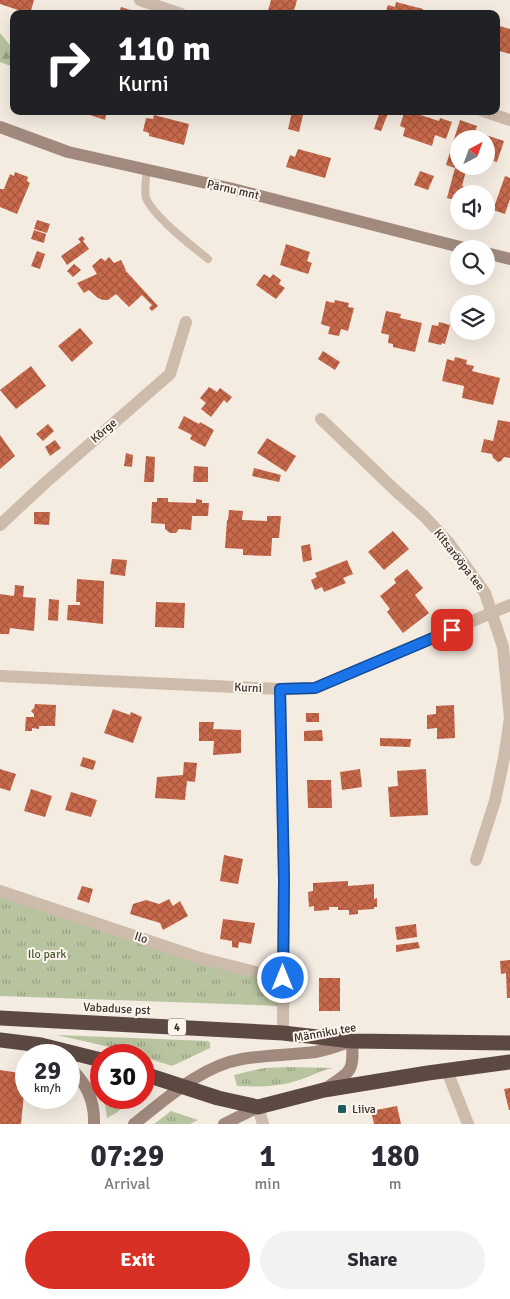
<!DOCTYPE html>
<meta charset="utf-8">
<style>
body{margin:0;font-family:Signika,sans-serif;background:#f2f2f3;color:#2b2b33;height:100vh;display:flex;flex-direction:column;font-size:19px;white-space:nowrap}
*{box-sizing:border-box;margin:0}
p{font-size:16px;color:#7c7c81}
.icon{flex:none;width:28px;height:28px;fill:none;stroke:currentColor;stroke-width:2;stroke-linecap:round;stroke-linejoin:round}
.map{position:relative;height:1124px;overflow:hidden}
.sheet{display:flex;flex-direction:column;background:#fff;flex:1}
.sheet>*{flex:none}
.hud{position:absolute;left:10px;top:10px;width:490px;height:105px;border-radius:10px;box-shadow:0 5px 20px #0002;background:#202124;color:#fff;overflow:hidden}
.needle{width:32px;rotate:41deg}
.controls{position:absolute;left:450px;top:130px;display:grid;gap:10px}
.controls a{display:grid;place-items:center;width:45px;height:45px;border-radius:50%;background:#fff;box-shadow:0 5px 20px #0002;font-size:25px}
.speed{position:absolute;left:15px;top:1044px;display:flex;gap:10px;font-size:25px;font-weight:700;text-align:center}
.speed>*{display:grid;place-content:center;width:65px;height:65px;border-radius:50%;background:#fff;box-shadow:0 5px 20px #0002;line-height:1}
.speed small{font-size:12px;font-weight:400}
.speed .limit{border:8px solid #d22;background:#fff;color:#111}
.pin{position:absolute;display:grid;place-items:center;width:42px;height:42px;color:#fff;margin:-21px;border-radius:10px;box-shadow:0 2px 8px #0006}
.me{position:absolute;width:55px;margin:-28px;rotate:0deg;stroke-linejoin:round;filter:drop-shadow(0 0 4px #0008)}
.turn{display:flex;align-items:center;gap:18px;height:105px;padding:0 25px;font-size:22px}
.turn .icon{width:65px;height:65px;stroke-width:2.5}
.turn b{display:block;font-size:35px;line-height:42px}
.eta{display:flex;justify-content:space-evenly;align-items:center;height:85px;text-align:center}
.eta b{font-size:30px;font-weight:700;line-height:35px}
.action{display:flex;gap:10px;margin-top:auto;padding:10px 25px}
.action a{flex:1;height:58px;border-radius:30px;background:#d93025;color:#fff;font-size:20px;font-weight:700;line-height:58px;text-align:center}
.action a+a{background:#f2f2f3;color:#2b2b33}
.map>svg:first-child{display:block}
</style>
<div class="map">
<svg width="510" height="1124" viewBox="0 0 510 1124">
<defs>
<pattern id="grass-tufts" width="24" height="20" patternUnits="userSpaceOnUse" patternTransform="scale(1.25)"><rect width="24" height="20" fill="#b8c4a0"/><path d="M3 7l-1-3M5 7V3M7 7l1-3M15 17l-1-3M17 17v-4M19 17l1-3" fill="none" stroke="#97a083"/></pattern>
<pattern id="forest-firs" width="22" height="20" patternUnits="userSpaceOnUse" patternTransform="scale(1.25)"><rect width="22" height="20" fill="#b8c4a0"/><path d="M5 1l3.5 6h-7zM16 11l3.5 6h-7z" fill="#97a083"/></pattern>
<pattern id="building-cross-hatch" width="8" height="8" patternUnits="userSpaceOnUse" patternTransform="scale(1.25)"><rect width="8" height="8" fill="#c8694b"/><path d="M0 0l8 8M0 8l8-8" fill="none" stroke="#a4573f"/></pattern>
</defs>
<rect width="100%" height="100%" fill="#f4ebe1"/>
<g fill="url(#grass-tufts)">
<path d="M0,891L283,979L285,1006L0,996Z"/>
<path d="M57,1035L208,1041L210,1043V1048L172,1066L144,1057V1055H138L118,1049Z"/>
<path d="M288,1067L333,1068C318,1071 310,1077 296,1081C277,1087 257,1087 237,1086L234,1075L264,1068Z"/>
<path d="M104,1098H135L116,1113L107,1118Z"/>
<path d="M171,1111L198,1120L190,1124H154Z"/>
</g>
<path fill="url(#forest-firs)" d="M0,33L14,50V67L0,62Z"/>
<g fill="url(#building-cross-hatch)">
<path d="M0,0H34L30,14L0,4Z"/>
<path d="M271,0H297L293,14H267Z"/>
<path d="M396,2L423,9V12L428,14H385L388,5L395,7Z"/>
<path d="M121,7L134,11L133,14H119Z"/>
<path d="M496,25L510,29V54L496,50Z"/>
<path d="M85,111H107L105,120L84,113Z"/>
<path d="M380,111H389L381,131L374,129Z"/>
<path d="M292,112L303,115L299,132L288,129Z"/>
<path d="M411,112L439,121L440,118L452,122L446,139L435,135L432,146L403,136L405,128L400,126L404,113L410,115Z"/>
<path d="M154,115L189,124L184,145L149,136V133L143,131L146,118L153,119Z"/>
<path d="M460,120L477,126L473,139H459V156L455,168L446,165Z"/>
<path d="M477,132L504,141L497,162L486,159V139H475Z"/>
<path d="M298,149L331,158L325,178L286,167L290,155L295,157Z"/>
<path d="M455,168L466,171L462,186L468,188L466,194H459V201L447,198Z"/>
<path d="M420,171L434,176L428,190L414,185Z"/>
<path d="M15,172L28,177L27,181L30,183L17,214L0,207V189H4L10,174L14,176Z"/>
<path d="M505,176L510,178V199L505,214L493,210Z"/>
<path d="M486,198L492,199L488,213L486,212Z"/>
<path d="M37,220L50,224L47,233L34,229Z"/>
<path d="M34,230L46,234L44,243L31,239Z"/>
<path d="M82,236L85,239L83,241L89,249L67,265L61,256L81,242L78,239Z"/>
<path d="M286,244L310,252L307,261L312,263L308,274L280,265Z"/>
<path d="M37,251L45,254L40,269L31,266Z"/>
<path d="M109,257L114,263L121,260L126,270H125L158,306L152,311L149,308L152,305L142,295L129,307L116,294L108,300H103L98,298L89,290L84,293L77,283L97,274L92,266L101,258L105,261Z"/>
<path d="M74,264L81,270L73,277L67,271Z"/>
<path d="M264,274L270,278L273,274L281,280L279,284L285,288L276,299L256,285Z"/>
<path d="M335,300L349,303L348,307L354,308L348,331L341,329L339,336L328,334L330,327L321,324L326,301L334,303Z"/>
<path d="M386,311L401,314L400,318L422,323L415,352L393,347V344L388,343L389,335L381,333Z"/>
<path d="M439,322L450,325L445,344L442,343L441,345L428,342L432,325L438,326Z"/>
<path d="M80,328L93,343L72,362L58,346Z"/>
<path d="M323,351L340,362L335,370L318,359Z"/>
<path d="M455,357L467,360L466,364L474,366L472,371L500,378L493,405L462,398L464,386L442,381L447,359L454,361Z"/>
<path d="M31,366L46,386L16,409L0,390Z"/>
<path d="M209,387L217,392L220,388L232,397L227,403L224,400L211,417L201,409L206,403L200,398Z"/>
<path d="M184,416L199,424L200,422L214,430L205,447L190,439L192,435L178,428Z"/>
<path d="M498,420L510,422V458L504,457L501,461L498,462L493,458L492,454L481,452L484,439L493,441Z"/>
<path d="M48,424L54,431L43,441L36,434Z"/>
<path d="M0,435L15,456L0,469Z"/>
<path d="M267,438L296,456L286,472L257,453Z"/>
<path d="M55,440L61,448L50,456L45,447Z"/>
<path d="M126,453L133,455L132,467L124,466Z"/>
<path d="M146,456L155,457L154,482H144Z"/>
<path d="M194,466L208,467V482H193Z"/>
<path d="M254,468L281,475L279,482L252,476Z"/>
<path d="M157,498H168V502L196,503V499L202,500V503H209L208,516H192L191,530L179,529L176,533H170L165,529V524L151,523L152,502H157Z"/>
<path d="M229,510L243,511L242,520L267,521V516H281L279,538H272L271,556L243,555V549L225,548L227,520H228Z"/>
<path d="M34,512H50L49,525L34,524Z"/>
<path d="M393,531L409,549L384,570L368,552Z"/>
<path d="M310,544L312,560L303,562L301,546Z"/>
<path d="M112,559L127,560L125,576L110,574Z"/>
<path d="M347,560L353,574L343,578L346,583L324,592L322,587L315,590L311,580L317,577L315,573Z"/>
<path d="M407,569L423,588L415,595L429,613L403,633L387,612L390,609L380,596L396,583L394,579Z"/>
<path d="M77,579L104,581L103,624L67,620L68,605H80V602H76Z"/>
<path d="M15,585L24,586L23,597L36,598L34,631L10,628L9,634H0V594L14,596Z"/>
<path d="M49,599L59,600L58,621L48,620Z"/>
<path d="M156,602L185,603L184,628L155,627Z"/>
<path d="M35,704L56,705L55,726H39V729L32,728V731H25L26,717H34V714L31,711L34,708Z"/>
<path d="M454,705L455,738L437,739V728L427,729V715L436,714V706Z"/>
<path d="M113,709L130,715L131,712L142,717L133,743L104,733Z"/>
<rect x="306" y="713" width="13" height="9"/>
<path d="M199,722H214L213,729L241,730V753L213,755L214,741H199Z"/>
<path d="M322,730L323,741H304V731Z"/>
<path d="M380,738L411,739L410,747L380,746Z"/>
<path d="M83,757L96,761L93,770L80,766Z"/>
<path d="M184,762L197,763L195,782L187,781L185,800L155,798L157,777L183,775Z"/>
<path d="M0,769L16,774L10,791L0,788Z"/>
<path d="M360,769L362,787L342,790L340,772Z"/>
<path d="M426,769L428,815L390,817L388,787L398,786L397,771Z"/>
<path d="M307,780H331L332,808H308Z"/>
<path d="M31,789L52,796L45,817L24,811Z"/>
<path d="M71,792L97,800L91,817L65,810Z"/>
<path d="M224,855L243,859L238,884L220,881Z"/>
<path d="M348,881V886L374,884V899L377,898V907H374V909L358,910V914L349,915V910H338V907H329V910L314,911V906L309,907L308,892L313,891V883Z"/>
<path d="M82,886L93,889L89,903L77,899Z"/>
<path d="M169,899L173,906L180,901L188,916L163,930L160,923L130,914L133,904L146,900L159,904Z"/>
<path d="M223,919L255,923L251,944L239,942L238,948L232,947V941L220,939Z"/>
<path d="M416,924L417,937L397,940L395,927Z"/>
<path d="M418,942L420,948L396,952V945Z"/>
<path d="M510,960V998H507L506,973L501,974L500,961Z"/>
<rect x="319" y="978" width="21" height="33"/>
<path d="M0,1070L26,1074L21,1124H0Z"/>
<path d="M510,1088V1110H509L504,1089Z"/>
<path d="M397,1106L401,1124H374L371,1111Z"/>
</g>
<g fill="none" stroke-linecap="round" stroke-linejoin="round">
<path stroke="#cdbbac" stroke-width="8" d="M147,170C146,178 144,190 146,198C154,217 192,246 208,259"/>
<g stroke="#cdbbac" stroke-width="12">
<path d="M140,0L181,14"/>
<path d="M483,111L510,120"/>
<path d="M321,419L397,492L423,515L449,543L485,593L503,647L510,718L504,758L495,801L476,860"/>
<path d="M0,525L45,483L170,374L186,322"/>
<path d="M0,676L280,689L315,688L510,605"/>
<path d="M280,689L284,880L283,1033"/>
<path d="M0,891L200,958L283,979"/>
<path d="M447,1071L468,1124"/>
<path d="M258,1107L263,1124"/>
</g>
<g stroke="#a18a7d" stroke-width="12">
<path d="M0,127L68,152L233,189L468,249"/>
<path d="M486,253L510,259"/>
<path d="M69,1067C86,1082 95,1100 94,1124"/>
<path d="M134,1124C166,1099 201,1066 242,1059C266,1055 291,1055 315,1052C328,1050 340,1045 352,1041C354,1072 351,1072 326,1088"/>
<path d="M224,1124L258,1107"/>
</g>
<g stroke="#5c4a42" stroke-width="15">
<path d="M0,1018L283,1033L352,1041L510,1043"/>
<path d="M0,1040L41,1045L101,1060"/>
<path d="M144,1074L218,1098L258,1107L324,1090L428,1073L510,1062"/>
</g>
</g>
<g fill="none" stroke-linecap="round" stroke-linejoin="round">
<g stroke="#114b97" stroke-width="12">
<path id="route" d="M283,978L284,880L280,689L315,688L452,630"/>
</g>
<use href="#route" stroke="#1a73e8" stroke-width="9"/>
</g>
<rect fill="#1f5a5e" stroke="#fbf5ee" stroke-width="2" x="337" y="1104" width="10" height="10" rx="2.5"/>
<g text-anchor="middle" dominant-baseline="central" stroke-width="4" stroke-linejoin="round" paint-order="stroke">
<rect fill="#fbf5ee" stroke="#756b66" stroke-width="1" x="168" y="1018.5" width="18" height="17" rx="4"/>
<g font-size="11" font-weight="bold" fill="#3b302b">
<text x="177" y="1027">4</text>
</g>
<g font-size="12" fill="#3b302b" stroke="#fbf5ee">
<text transform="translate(233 190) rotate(13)">Pärnu mnt</text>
<text transform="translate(104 431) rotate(-41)">Kõrge</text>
<text transform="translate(459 560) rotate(52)">Kitsarööpa tee</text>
<text transform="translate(248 688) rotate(3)">Kurni</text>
<text transform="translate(141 938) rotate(18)">Ilo</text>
<text transform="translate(117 1009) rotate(3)">Vabaduse pst</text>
<text transform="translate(325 1033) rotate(-10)">Männiku tee</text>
</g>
<g font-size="12" fill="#4a5a2e" stroke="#fbf5ee">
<text x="47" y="954">Ilo park</text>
</g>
<g font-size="12" fill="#3b302b" stroke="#fbf5ee" text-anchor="start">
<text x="352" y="1109">Liiva</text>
</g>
</g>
</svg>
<div class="controls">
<a><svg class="needle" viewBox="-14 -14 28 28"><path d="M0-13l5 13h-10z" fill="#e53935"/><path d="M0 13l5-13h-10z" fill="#7c7c81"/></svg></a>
<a><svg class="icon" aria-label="sound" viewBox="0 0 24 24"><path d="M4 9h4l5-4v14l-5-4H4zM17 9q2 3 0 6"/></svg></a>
<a><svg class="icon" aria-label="search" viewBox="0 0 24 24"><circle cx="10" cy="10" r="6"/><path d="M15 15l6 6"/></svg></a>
<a><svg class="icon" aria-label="layers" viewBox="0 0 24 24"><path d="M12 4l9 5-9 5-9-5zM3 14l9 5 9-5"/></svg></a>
</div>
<div class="speed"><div>29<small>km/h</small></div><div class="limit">30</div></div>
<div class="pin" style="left:452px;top:630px;background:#d93025"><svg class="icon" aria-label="arrive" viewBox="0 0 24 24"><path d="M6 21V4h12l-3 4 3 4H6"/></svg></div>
<svg class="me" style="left:283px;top:978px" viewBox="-20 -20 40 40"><circle r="17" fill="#1a73e8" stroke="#fff" stroke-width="3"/><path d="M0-11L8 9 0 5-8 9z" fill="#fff"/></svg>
<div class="hud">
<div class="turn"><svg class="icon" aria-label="right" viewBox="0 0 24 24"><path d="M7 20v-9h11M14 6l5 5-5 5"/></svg><div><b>110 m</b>Kurni</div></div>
</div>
</div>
<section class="sheet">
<div class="eta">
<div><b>07:29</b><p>Arrival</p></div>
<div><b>1</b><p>min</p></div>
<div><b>180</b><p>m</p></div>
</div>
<div class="action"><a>Exit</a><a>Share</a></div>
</section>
